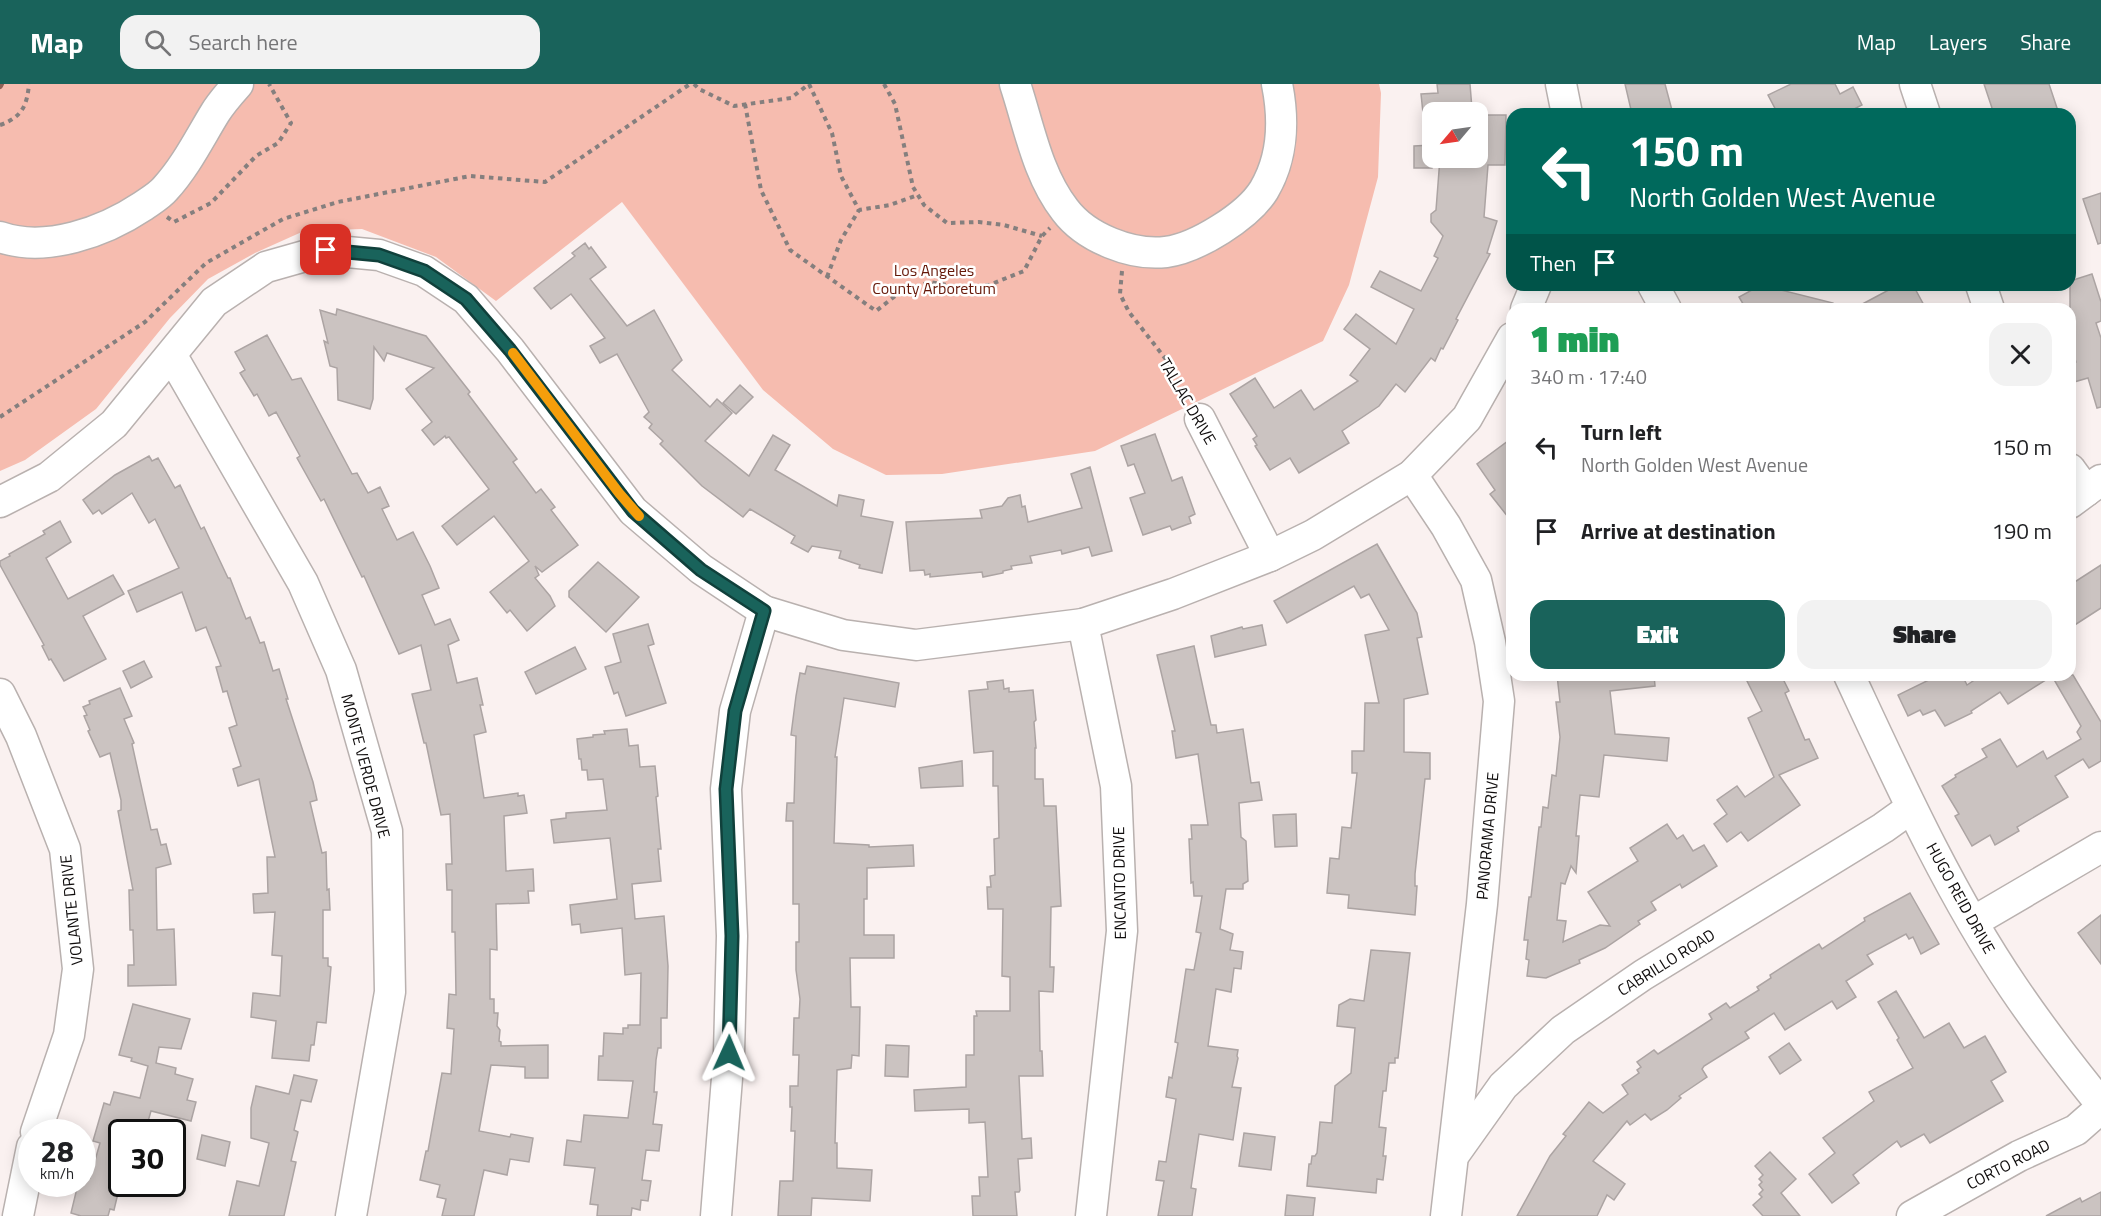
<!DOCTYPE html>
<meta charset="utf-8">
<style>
body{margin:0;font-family:"Titillium Web",sans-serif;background:#f2f2f2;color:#202124;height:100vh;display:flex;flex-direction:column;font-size:22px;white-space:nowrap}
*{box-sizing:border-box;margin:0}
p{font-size:20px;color:#757577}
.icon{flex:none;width:33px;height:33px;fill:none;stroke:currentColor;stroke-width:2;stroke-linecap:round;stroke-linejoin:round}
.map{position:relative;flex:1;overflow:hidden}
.sheet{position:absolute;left:1506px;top:219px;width:570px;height:378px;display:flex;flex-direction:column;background:#fff;border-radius:18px;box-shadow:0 3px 15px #0003}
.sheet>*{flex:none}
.top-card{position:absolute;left:1506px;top:24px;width:570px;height:183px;border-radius:18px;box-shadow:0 3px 15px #0003;background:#00695c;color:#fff;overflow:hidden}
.needle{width:39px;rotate:241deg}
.buttons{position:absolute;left:1422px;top:18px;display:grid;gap:12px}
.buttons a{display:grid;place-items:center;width:66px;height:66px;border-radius:12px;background:#fff;box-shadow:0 3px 15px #0003;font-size:30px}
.speed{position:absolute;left:18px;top:1035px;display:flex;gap:12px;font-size:30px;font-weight:700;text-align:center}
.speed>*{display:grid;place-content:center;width:78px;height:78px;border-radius:50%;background:#fff;box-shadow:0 3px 15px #0003;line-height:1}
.speed small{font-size:15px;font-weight:400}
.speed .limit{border:3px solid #111;border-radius:9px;background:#fff;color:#111}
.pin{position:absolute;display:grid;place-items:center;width:51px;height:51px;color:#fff;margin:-26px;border-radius:12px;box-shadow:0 3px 9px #0006}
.me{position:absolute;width:66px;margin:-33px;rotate:1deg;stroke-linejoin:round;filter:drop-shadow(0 0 4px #0008)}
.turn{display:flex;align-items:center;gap:21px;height:126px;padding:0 24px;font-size:27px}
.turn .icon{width:78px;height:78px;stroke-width:2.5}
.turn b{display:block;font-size:42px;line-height:51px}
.then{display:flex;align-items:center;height:57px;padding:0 24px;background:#0003;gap:12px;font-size:22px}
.round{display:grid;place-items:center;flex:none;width:63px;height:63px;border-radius:18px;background:#f2f2f2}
.overview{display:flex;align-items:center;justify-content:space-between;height:102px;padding:0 24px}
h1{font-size:36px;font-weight:800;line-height:45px;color:#1e9e55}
.action{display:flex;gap:12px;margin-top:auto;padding:12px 24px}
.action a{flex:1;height:69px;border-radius:18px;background:#19635b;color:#fff;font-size:24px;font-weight:800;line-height:69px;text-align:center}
.action a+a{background:#f2f2f2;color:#202124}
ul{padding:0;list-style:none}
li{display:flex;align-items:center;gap:18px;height:84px;padding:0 24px}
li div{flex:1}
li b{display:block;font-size:22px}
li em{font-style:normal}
header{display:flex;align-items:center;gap:36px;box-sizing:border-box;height:84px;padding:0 30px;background:#19635b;color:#fff}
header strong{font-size:28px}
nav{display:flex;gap:33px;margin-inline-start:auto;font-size:21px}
.search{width:420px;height:54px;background:#f2f2f2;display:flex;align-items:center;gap:15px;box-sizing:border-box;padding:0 21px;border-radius:18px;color:#757577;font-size:22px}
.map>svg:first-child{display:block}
</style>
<header>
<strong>Map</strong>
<div class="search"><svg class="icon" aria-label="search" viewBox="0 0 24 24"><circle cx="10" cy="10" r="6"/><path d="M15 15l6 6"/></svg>Search here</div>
<nav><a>Map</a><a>Layers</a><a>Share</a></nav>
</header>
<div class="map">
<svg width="2101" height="1132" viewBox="0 0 2101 1132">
<rect width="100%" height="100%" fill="#faf1f0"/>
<path fill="#f6bcaf" d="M0,0H1379L1381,9L1378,93L1349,201L1323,257L1095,367L942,390L886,391L833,365L763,306L622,118L496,217L436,173L362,145L304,147L255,169L208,195L170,234L96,325L25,376L0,387Z"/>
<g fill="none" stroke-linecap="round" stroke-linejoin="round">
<path stroke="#8f6156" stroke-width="6" d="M0,2L1,0"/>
</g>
<g fill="#cbc3c1" stroke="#aca4a3" stroke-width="1.5">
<path d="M1437,0H1470L1472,25L1423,29L1421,10L1438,9Z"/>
<path d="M1625,0H1665L1673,30H1632Z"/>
<path d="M1791,0H1835L1840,10L1853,3L1862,21L1854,25L1857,30H1778L1768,11Z"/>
<path d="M1984,0H2049L2059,30H1994Z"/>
<path d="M1478,31H1506L1505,81H1488L1484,133L1497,137L1487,169L1490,170L1456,235L1458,236L1443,265L1441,264L1435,277L1431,274L1405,308L1396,300L1379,322L1342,347L1349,359L1299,389L1290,374L1270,386L1255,362L1257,361L1253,355L1257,352L1230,310L1255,294L1274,324L1301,306L1314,326L1358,297L1350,291L1370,265L1344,245L1356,230L1396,260L1414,225L1371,203L1380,187L1421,207L1438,174L1434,172L1443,152L1431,138V130L1436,126L1440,74H1478Z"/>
<path d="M1432,61V84H1414V62Z"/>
<path d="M2101,109V159L2098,160L2083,115Z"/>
<path d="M585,159L589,165L591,163L606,183L590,195L627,242L654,226L682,276L672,286L710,323L717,315L732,329L705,357L749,392L773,351L790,361L775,386L837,422L839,411L864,416L861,432L893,438L882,489L859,484L860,481L839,474L841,467L812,462L808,468L791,459L795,452L750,425L743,433L702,402L660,360L663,357L649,344L652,340L644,333L649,328L617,270L600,279L590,262L605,254L571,210L551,225L534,204L575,172L572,169Z"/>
<path d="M2092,190L2101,218V237L2096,239L2101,254V323L2097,324L2088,294L2074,298L2070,286V280L2076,278L2070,260V197Z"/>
<path d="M1761,201L1833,219V225H1746L1739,213Z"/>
<path d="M1898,201H1913L1926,225H1853Z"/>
<path d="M337,225L426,252L470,308L468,310L517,375L513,378L536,409L541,405L555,423L551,426L578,461L542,488L535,482L539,491L535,494L550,512L555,522L527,547L510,526L507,529L490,508L529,477L494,432L457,461L442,442L489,405L449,353L446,354L445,352L434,361L422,346L432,338L406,305L434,284L387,269L384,277L374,263L373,315L370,325L338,316L337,284L330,282L324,257L328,259L320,226L336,231Z"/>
<path d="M267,251L292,296L301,294L352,390L357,389L368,409L380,403L389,422L382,425L397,456L413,448L430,482L439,504L422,511L435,541L450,535L459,556L448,561L457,599L477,594L483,621H480L486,648L474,651L484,714L518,709V712L524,711L527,729L504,732L506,787L533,785L534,807H528L529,819L496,820L497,866L490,865V915H494V929H498L497,942L500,946L499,957L501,958V962L548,961V994H525V983L491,981L479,1047L510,1053L511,1050L533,1054L529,1078L510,1075L507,1091L484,1086L474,1132H442L446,1115L437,1113L440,1101L420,1096L426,1067H428L442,989L451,990L454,945L447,944L449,910L456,911L455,848H452V806H447L446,780H452L450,730L441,731L426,659H424L412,610L431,606L421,561L399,570L364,492L362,493L324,415L321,417L297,374L300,372L276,328L269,332L257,310L254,312L240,289L245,286L235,268Z"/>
<path d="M740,301L753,313L736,330L723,319Z"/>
<path d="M1155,350L1172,397L1182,393L1195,430L1189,433L1191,439L1172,446L1170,442L1143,451L1130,414L1145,409L1134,380L1128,382L1121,362Z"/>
<path d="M1512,354V438L1490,410L1495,406L1477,380Z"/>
<path d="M149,372L152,377L158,374L175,404L180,401L201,445L204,443L228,494H230L246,535L250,533L260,559L264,558L273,587L279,585L288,615H286L313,698L317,716L310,718L322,769L326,768L327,806L329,805L330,826H323V874H328V882L331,883L326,939L317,938L314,961H311L309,977L272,974L276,937L251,933L253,909L280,912L282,872L272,871L275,828L254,829L253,810L268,809L267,773H275L259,695L238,702L233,685L241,682L229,644L237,641L227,607L223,608L216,583L221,582L206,543L196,547L182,508L137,528L128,507L179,484L155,435L149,439L132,409L102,430L99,426L93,430L83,416L115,391Z"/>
<path d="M1090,383L1112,467L1092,472L1089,463L1062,470L1061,466L1030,472L1032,479L1011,482L1012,485L1003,487V489L983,493L982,488L930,493V490L925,491L924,486L910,487L906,438L982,434L980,426L1002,422L1008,414L1020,411L1022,423L1025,422L1028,438L1082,424L1071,390Z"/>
<path d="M60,437L71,458L46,474L68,515L113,491L124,510L83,532L106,575L64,597L51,575L49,576L42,562L44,561L0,481V477L10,472L9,470L45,450L43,447Z"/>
<path d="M1377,460L1417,529L1422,553L1417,554L1428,610L1404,615V668L1430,669V695H1425L1415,790V802H1417L1415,831L1348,824L1349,811L1327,809L1330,774L1339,775L1342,743L1351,744L1357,689H1352V667H1364L1365,619H1379L1365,551L1389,546L1369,510L1361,514L1354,502L1287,539L1274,517Z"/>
<path d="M598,478L639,513L606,548L569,513V507Z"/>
<path d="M2101,481V524L2070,544V501Z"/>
<path d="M648,540L654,560L648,562L666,619L626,632L618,608L614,610L605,583L621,578L613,550Z"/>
<path d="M1262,541L1266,561L1215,573L1211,552L1242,543L1243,545Z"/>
<path d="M1194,562L1211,641H1216L1217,649L1243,645L1251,699L1259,698L1262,716L1239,719L1241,753L1246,757L1248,797L1243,800V805H1226L1220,845L1233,850L1230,866L1243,868L1241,885L1234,884L1231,908L1216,905L1208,962L1238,966L1237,972L1238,974L1232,1003L1241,1004L1233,1056L1199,1050L1191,1104L1196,1105L1192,1132H1158L1164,1097L1156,1096L1159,1077L1166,1078L1176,1015L1166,1013L1169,993L1172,994L1178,959L1175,958L1186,885L1194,886L1201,849L1196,848L1202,812H1194L1193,798L1191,799L1189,755H1192L1191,741H1208L1198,670L1176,674L1172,647H1175L1157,571Z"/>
<path d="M575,563L586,585L536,610L525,588Z"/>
<path d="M144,577L152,593L131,604L123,587Z"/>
<path d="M807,582L899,599L895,623L844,614L835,673H837L834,759L869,761V763L913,761L914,782L867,784V815H864V851H894V874H850L851,923H860L859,972L852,971L851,984L837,986L835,1059H837V1084L872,1086L870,1117L812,1114L811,1132H778L780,1097H793L795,1047H791L792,1023H790V1002H798L799,971H793L794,934H799L800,915L796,886V858H799V820H793V737H786L787,719H794L796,652L791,651L796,612L800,589L805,590Z"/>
<path d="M1557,591H1654L1655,602L1610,607L1615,650L1669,654L1667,677L1604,671L1599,713L1580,711L1576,752H1579L1576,789L1571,782L1565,800L1561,799L1557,836L1566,837L1563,858L1600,841L1610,842L1588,808L1638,777L1630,764L1667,740L1677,755L1683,751L1693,767L1704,761L1717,782L1682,804L1680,800L1651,818L1656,826L1638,837L1640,840L1605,864L1579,876L1580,879L1546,894L1527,892L1529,876L1526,875L1528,856H1524L1529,813H1531L1539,743H1541L1543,723L1548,724L1552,691L1556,692L1560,653L1556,618H1560Z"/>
<path d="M1744,591H1781L1789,607L1785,609L1805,656L1809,655L1818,674L1779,691L1800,721L1748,757L1741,748L1727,758L1714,740L1727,730L1717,716L1737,702L1745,713L1774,693L1748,634L1762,627Z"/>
<path d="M1929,591H1962L1967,601L1982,591H2073L2101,638V677L2089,684L2083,675L2055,692L2068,713L2017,743L2019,747L1995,761L1990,751L1972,762L1955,732L1959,730L1942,702L1956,693L1955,691L1987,673L1982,665L2000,655L2017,683L2043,667L2047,675L2081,655L2077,648L2081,642L2052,592L2008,620L2000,608L1971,627L1972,629L1945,642L1935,626L1923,631L1920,626L1908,632L1898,611L1931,595Z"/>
<path d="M1003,596L1004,605L1009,604V608L1033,606L1036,636L1034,638L1036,664H1035V695H1043L1044,722H1056L1061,822L1051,823L1050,883H1054L1053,908L1039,907L1040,967H1042L1043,992H1019L1022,1055L1031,1054L1032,1074L1018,1075L1020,1106L1019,1108H1015L1017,1132H973L972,1112H980L979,1093H988L985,1038L969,1039V1025L915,1027L914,1006L966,1003V971H974V932H977L976,927H1010V893L1002,892L1003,825H988L987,803H991L990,792L995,791L994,755L999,754L998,702H993V667L974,669L969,607L988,605L987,598Z"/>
<path d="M120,604L132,632L124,635L134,659L132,660L151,746L157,745L161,761L166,760L171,780L156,784L157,846L174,845L176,901L128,902V881H134L133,846H130L129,806H133L118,727L121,726V716L110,669L100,673L88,647L90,646L84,632L87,631L83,623L90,620L89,617Z"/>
<path d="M627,645L629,662L638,661L640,683L655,682L658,712L656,713L661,765H658L661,797L632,800L635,835L664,832L668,882L667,934H661V964H658L656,976L654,1008H657L653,1040L662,1041L659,1067L646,1066L642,1096L651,1097L648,1117L641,1116L640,1126L632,1124L631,1132H597L598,1121L590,1120L595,1084L564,1081L567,1056L581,1058L584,1031L628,1034L633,997L598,996L599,972H603L604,949L623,950V944H628V941H640L641,889L625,891L622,844L581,849L580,840L572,841L570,821L617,815L610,754L554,759L551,736L566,734V729L607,726L603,695L588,696L587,686H582L581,675H579L577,655L593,653V651L605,650L604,647Z"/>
<path d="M962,677L963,702L921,704L919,684Z"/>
<path d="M1296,730L1297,762L1275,763L1273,731Z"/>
<path d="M1910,809L1939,860L1921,870L1913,853L1909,855L1906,850L1867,871L1873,880L1846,897L1856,913L1837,925L1832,917L1785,946L1774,929L1745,948L1749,954L1704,982L1702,985L1707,993L1679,1012L1681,1014L1667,1026L1651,1036L1645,1030L1630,1041L1627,1037L1593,1077L1625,1100L1614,1116L1607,1111L1597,1132H1517L1550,1072L1566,1052L1563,1050L1569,1043L1589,1018L1603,1029L1628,1010L1622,1001L1639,989L1637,986L1641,983L1637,978L1654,966L1658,970L1712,935L1709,930L1726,919L1730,924L1759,906L1757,903L1771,894L1770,891L1803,870L1819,860L1822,865L1865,837L1864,834Z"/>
<path d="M2101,831V880L2078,849Z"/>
<path d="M1371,866L1410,869L1398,974H1395V979H1389L1386,1007H1383L1379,1043L1386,1044L1383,1072H1386L1383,1096L1377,1095L1376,1109L1307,1102L1309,1080H1311L1312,1072H1315L1317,1069L1320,1038L1332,1039L1335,1002L1351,989L1355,944L1337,942L1339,921L1350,915L1364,917Z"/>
<path d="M1896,907L1924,954L1949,939L1964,964L1985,952L2006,988L1991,997L2003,1017L1930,1059L1924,1050L1901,1063L1897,1057L1853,1091L1859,1099L1832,1119L1809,1090L1835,1069L1823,1054L1874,1017L1869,1008L1913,984L1897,956L1899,954L1878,918Z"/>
<path d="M133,920L190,935L181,965L159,963L156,979L176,984L175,990L193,995L187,1016L196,1018L191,1037L151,1027L145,1048H122V1106L119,1105L114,1126L110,1125L108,1132H81L71,1129L78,1100H82V1092L90,1094L100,1059L93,1057L104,1019L110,1021L114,1008L140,1014L148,982L131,977L132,974L119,971Z"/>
<path d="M1789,959L1801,976L1780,990L1769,973Z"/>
<path d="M886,961L909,962L908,993L885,992Z"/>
<path d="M294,991L317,996L311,1018L301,1016L294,1046L298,1048L291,1077L296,1078L284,1132H229L237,1097L259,1102L269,1059L251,1054V1024L256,1002L289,1010Z"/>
<path d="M1244,1049L1275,1053L1271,1086L1239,1082Z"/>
<path d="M202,1051L230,1058L225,1082L197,1075Z"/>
<path d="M1770,1068L1796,1095L1781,1109L1800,1132H1763L1753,1121L1762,1113L1759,1110L1763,1106L1759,1101L1762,1098L1759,1095L1763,1091L1755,1082Z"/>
<path d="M2101,1108V1132H2046L2080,1114L2082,1118Z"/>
<path d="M1287,1111L1315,1114L1313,1132H1285Z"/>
</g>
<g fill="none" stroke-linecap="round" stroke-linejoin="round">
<g stroke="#b9b1af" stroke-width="33">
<g id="minor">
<path d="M1015,0C1029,42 1037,90 1065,126C1086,154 1132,172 1166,168C1197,164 1248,132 1264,106C1283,74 1284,35 1277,0"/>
<path d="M1561,0L1567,30"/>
<path d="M1915,0L1925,30"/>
<path d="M0,153C46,169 104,148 143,122C150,117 159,112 165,105C186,82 199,55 215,29C221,19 230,9 238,0"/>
<path d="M1653,201L1666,225"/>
<path d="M1981,201L1989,225"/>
<path d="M1526,225L1536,201"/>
<path d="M172,272L303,499L341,586L387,747L390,908L351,1132"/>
<path d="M1200,335L1270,472"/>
<path d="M2070,385L2086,407"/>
<path d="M1412,391L1446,442L1476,496L1490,558L1499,617L1482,820L1446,1132"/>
<path d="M0,418L49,393L114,340L214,218L266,183L326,166L379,171L424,187L466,215L510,266L633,427L701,485L764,527L843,551L916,561L1083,540L1173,510L1270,472L1313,451L1412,391L1467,334L1512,254"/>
<path d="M2070,419L2101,396"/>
<path d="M1083,540L1116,702L1122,847L1091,1132"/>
<path d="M1849,591C1898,696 1948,807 2013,903C2040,943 2070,982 2101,1020"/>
<path d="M0,610L21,652L65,765L78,885L69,951L36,1048"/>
<path d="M1973,838L2101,763"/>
<path d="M1456,1068L1503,1002L1563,946L1643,891L1883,744L1911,724"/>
<path d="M18,1132L32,1063"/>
<path d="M716,1132L729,969L732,852L726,705L735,627L764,527"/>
<path d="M1912,1132L2019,1072L2076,1046L2101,1024"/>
</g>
</g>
<g stroke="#857f7e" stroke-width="4" stroke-dasharray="4.5 4.5" stroke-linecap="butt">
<path d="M694,0L699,5L734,22L791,14L809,0"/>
<path d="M809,0L832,49L841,92L859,126L890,121L918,111"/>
<path d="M884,0L895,20L913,103L924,121L947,139L979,138L1004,141L1042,152"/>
<path d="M745,20L761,106L790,166L876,227L899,209L930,198L969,205L989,201L1024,187L1042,152L1050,144"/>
<path d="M0,41C22,33 27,22 29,0"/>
<path d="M167,133L174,138L211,119L256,72L278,59L291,39L269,0"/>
<path d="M1122,187L1120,210L1129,228L1168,278L1189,315"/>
<path d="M827,193L841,156L859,126"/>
<path d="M0,333L145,238L206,179L283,135L338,118L470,92L545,98L690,0"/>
</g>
<use href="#minor" stroke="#fff" stroke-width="30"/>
</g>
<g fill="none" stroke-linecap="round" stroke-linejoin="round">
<g stroke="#10403b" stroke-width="15">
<path id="route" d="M326,166L379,171L424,187L466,215L510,266L633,427L701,486L764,527L735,627L726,705L732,852L729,969"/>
</g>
<use href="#route" stroke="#19635b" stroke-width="10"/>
<path stroke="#f59e0b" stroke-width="10" d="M513,269L619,409L639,432"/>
</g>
<g text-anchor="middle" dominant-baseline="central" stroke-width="5" stroke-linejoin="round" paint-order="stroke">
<g font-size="16" fill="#651707" stroke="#fff">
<text x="934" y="186">Los Angeles<tspan x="934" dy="18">County Arboretum</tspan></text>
</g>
<g font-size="16" fill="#0f0c0c" stroke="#fff">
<text transform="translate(1188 317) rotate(60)">TALLAC DRIVE</text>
<text transform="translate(366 682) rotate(75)">MONTE VERDE DRIVE</text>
<text transform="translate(1487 752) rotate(-85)">PANORAMA DRIVE</text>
<text transform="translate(1119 799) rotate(-91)">ENCANTO DRIVE</text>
<text transform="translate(1961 814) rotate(61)">HUGO REID DRIVE</text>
<text transform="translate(71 826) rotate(-96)">VOLANTE DRIVE</text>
<text transform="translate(1666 878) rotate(-32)">CABRILLO ROAD</text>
<text transform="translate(2008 1080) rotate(-27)">CORTO ROAD</text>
</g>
</g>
</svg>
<div class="buttons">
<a><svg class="needle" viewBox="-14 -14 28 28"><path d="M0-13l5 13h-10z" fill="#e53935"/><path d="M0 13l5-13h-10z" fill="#757577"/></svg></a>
</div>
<div class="speed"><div>28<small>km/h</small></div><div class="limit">30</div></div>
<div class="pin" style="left:326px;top:166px;background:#d93025"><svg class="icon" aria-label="arrive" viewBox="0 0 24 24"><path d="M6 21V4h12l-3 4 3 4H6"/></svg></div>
<svg class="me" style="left:729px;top:969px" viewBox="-20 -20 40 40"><path d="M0-17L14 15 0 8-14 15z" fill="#19635b" stroke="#fff" stroke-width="4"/></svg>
<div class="top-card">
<div class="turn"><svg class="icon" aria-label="left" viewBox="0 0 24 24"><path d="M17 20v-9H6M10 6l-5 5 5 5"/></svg><div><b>150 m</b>North Golden West Avenue</div></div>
<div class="then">Then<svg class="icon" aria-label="arrive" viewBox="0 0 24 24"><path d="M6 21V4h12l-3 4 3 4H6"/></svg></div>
</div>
<section class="sheet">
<div class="overview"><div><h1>1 min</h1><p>340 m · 17:40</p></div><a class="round"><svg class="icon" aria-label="close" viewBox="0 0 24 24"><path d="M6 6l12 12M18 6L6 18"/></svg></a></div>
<ul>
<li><svg class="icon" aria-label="left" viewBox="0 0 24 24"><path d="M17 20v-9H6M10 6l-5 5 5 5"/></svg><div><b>Turn left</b><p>North Golden West Avenue</p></div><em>150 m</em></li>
<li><svg class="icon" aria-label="arrive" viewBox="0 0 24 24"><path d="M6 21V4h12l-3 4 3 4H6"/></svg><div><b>Arrive at destination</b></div><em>190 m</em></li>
</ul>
<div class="action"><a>Exit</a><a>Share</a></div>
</section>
</div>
